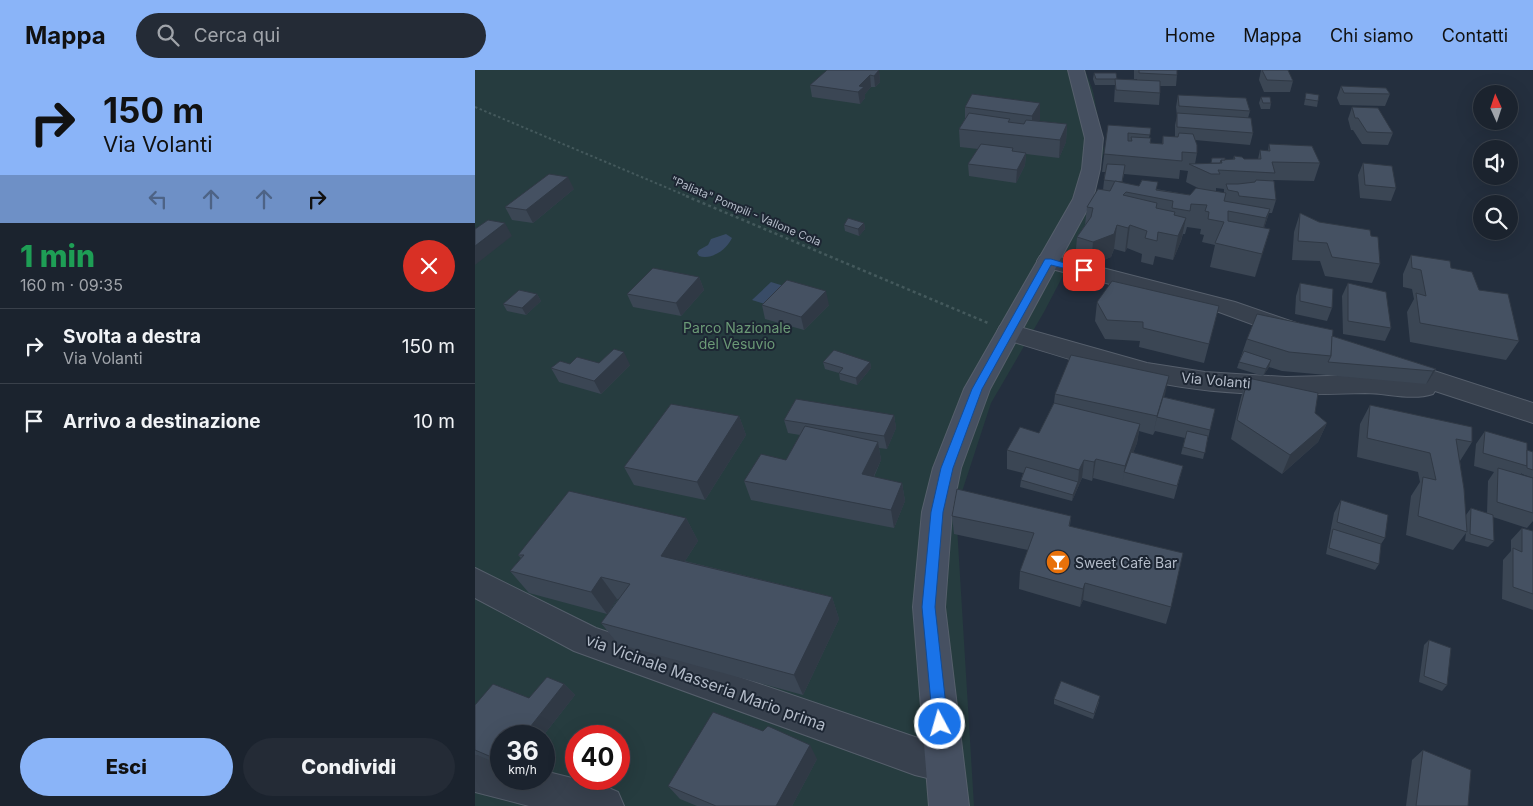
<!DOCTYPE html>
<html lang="it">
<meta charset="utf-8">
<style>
body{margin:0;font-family:Inter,sans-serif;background:#242b36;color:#f1f3f6;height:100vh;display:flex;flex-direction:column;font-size:19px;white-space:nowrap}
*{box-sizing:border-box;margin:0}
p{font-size:16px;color:#a0a4aa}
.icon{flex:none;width:28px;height:28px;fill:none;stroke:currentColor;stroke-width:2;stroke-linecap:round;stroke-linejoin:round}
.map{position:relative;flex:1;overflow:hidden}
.drawer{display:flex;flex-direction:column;background:#1b232e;width:475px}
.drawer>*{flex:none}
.banner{background:#8ab4f8;color:#111;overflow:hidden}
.needle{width:32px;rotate:357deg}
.controls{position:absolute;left:998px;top:15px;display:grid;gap:10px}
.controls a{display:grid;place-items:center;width:45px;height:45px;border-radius:50%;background:#1b232e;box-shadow:0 5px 20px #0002,0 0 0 1px #39404a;font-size:25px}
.speed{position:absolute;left:15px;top:655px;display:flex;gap:10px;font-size:25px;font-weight:700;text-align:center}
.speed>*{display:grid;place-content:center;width:65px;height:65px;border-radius:50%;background:#1b232e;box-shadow:0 5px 20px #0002,0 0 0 1px #39404a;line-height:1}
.speed small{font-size:12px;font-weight:400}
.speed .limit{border:8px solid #d22;background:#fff;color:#111}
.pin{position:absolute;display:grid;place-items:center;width:42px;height:42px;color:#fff;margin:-21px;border-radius:10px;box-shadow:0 2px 8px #0006}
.me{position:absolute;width:55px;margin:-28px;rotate:354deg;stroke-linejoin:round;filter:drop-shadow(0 0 4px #0008)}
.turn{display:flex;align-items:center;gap:18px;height:105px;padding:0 20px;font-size:22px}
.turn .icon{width:65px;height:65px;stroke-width:2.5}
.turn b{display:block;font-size:35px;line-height:42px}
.lanes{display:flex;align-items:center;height:48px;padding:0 20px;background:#0003;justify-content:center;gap:25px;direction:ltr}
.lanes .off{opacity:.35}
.round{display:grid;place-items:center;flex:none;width:52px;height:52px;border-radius:26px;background:#242b36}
.overview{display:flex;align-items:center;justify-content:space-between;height:85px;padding:0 20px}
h1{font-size:30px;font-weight:800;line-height:38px;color:#1e9e55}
.cta{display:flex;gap:10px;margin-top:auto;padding:10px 20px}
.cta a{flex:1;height:58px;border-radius:30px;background:#8ab4f8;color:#111;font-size:20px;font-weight:800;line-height:58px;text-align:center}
.cta a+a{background:#242b36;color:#f1f3f6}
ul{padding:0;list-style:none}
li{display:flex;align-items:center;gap:15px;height:75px;padding:0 20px;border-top:1px solid #39404a}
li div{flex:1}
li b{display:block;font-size:19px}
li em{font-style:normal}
header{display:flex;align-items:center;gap:30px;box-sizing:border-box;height:70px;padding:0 25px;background:#8ab4f8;color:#111}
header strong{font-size:24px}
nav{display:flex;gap:28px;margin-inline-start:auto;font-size:18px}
.search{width:350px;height:45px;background:#242b36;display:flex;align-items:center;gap:12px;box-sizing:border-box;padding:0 18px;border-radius:28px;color:#a0a4aa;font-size:19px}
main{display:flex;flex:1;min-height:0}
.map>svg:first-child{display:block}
</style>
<header>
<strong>Mappa</strong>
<div class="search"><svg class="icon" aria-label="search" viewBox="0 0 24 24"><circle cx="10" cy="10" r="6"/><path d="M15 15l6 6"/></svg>Cerca qui</div>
<nav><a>Home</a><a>Mappa</a><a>Chi siamo</a><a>Contatti</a></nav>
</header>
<main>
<section class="drawer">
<div class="banner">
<div class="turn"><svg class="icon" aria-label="right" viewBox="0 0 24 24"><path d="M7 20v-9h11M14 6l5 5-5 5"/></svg><div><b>150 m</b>Via Volanti</div></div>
<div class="lanes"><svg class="icon off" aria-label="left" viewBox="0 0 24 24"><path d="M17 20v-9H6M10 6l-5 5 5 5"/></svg><svg class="icon off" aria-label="ahead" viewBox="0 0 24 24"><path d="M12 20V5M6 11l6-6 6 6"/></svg><svg class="icon off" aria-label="ahead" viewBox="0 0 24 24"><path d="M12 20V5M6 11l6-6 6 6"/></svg><svg class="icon" aria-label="right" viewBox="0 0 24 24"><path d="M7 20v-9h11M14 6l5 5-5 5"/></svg></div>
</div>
<div class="overview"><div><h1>1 min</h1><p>160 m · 09:35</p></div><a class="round" style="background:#d93025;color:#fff"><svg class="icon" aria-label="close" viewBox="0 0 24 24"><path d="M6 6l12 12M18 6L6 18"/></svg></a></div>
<ul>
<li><svg class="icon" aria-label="right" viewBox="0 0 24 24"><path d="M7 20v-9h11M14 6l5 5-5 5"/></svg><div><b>Svolta a destra</b><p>Via Volanti</p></div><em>150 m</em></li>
<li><svg class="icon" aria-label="arrive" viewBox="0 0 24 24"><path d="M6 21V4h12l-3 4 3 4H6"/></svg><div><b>Arrivo a destinazione</b></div><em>10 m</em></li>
</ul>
<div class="cta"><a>Esci</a><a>Condividi</a></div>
</section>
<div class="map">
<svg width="1058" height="736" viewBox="0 0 1058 736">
<rect width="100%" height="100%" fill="#242f3e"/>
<path fill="#263c3f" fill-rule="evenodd" d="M0,0H610L618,21L629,80L613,158L569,242L516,333L481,440L499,736H0ZM26,666H69V709H26ZM101,666H144V709H101Z"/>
<g fill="#394c67">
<path d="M251,164L257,168C251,180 237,190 224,186L222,183L224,180L233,175L236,169Z"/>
<path d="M296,212L309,216L290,234L277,230Z"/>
</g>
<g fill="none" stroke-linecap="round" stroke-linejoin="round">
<g stroke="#565f6c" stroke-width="2">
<g id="street">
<path d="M573,184L760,232L824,254L827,260L824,266L815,268L744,242L565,196L562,191L565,186Z"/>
<path d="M534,254L672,293L730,302L811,307L896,305L920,307L910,303L906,297L910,291L919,288L1058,333V353L960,321L958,324C937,331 912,323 890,323C818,325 742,327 671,310C622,299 574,282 525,268L522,262L525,256Z"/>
<path d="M0,498L121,558L440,667L469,674L482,680L488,693L482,706L469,712L440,705L99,581L0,528Z"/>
<path d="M0,684L26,691V709H69V701L129,716L143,722L149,736H54L0,722Z"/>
</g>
</g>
<g stroke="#565f6c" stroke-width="2">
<path id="secondary" d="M593,0H609L628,68L625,99L618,129L515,319L486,398L477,442L470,537L494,736H454L438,537L447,442L458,398L489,319L598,129L607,99L610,68Z"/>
</g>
<path stroke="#44595c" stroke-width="2" stroke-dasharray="2.5 2.5" stroke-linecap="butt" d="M0,37L214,127"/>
<path stroke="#44595c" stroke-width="2.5" stroke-dasharray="3 3" stroke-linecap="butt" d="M211,126L513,253"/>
<use href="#street" fill="#38414e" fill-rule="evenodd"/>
<use href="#secondary" fill="#465061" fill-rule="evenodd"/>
</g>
<g fill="#3b4654" fill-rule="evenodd">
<path d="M404,0L405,12L400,17H396L390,24V28L385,34L337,27L335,15Z"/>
<path d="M659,0H702V5L701,16H685V23L684,35L639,32L640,15H620L618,9L619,3L642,9L662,10V9H659Z"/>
<path d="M786,0H813L818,11L815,22H789L784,10Z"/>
<path d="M866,16L915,24L910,36L865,35L862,28Z"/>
<path d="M831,23L843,31L842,37L829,35Z"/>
<path d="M703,25L775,41L773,48L778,63L775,75L720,70L722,83L720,94L736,93L737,88L750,90H758L759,86L769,89H783L785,80L793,81L794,74L845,93L839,111L798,110L801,130L797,143H794L789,158L795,159L780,207L735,197L740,175L727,172L729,165L725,164L726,159L712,157L710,164H708L706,171L698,190L680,186L678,195L666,192L667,184L652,178L650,182L639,179L636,187L616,195L600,191L602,167L610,155L612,137L628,120L630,102H627L633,55L676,58L674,68L676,73L687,74L688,66L700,67V55L702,46L701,37ZM705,100L713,101L711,112L725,119L715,125L647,113L649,104L704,109ZM741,118L749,119V123L741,121Z"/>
<path d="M786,27L796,33L795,39H786L784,33Z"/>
<path d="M565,33L564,51L592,54L591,72L584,88L551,84L550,95L541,113L494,106L493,94L503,79L485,77L484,59L490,49V37Z"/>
<path d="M877,37L918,63L913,75L887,74L878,60H876L873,49Z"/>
<path d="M888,93L921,118L916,131L885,128L883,105Z"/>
<path d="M99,119L58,153L37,150L30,137Z"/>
<path d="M825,143L844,152L896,166L905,194L897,213L850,206L845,191L817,190L819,162Z"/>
<path d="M389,153L390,159L384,166L370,161L369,155Z"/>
<path d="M936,185L976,198L1004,220L1044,271L1031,290L935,272L932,242L939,229L937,219L928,217V204Z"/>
<path d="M224,207L229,220L206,246L158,237L152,224Z"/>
<path d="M825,213L857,238L852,251L820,244L821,226Z"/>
<path d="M873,213L916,258L910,271L868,264L867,226Z"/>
<path d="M62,224L66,231L51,245L32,241L28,234Z"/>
<path d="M622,232L744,236L729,293L664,277L665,271L630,269L620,251Z"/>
<path d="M287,235H354L329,260L290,249Z"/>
<path d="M857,266L961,299L953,312L951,314L807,301L794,297L788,306L762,298L772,269Z"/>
<path d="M348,292H395L396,298L382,315L365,310L364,303L350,299Z"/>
<path d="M124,293L155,295L126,324L84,312L76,298L95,294Z"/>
<path d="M773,308L840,343L852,353L843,372L807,404L756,369L766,327Z"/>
<path d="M580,324L689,327L740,339L728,389L706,384L710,368L680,361L678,365L664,361L662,373L658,383L708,396L699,429L618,408L617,411L607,408L597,431L545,417L546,410L548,403L532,399V380L564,363L579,333Z"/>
<path d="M895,335L997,372L985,391L991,445L996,438L1012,443L1013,411L1019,402L999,396L1001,374L1010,361L1052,380L1058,382V408L1047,404V403L1045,405L1058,408V451L1052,458L1018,447L1019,471L1013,477L990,471L991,463L978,480L931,465L936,426L945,412L943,402L882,387L885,354Z"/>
<path d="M419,345L421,358L412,379L404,378L406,390L399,407L427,413L430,431L419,458L276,430L269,411L311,390L325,365L313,363L309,350Z"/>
<path d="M264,346L271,365L230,430L159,415L149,397Z"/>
<path d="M866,430L910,468L906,474L904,494L900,500L851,484L859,443Z"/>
<path d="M477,446H596L595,456L696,537L691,554L608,530L605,537L544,519L545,501L553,480L479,464Z"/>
<path d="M211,448L223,471L210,491L357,527L364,549L328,625L143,574L126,553L143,529H142L132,544L54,523L35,501L46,488L43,485Z"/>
<path d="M1047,458L1058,461V540L1027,529L1028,490L1036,481V470Z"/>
<path d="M954,570L972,615L967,621L944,612L949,575Z"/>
<path d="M89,614L100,625L68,666H26V695L0,684V635L54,628Z"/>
<path d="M579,629L624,632L618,649L579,634Z"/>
<path d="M948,680L993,736H931L937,690Z"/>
<path d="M342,689L317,736H222L205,729L193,716Z"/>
</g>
<g fill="#303945">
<path d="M404,0L405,12L400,17L399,6Z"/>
<path d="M395,5L396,17L390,24V28L385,34L383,22L384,16Z"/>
<path d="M565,33V50L557,64V46Z"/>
<path d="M592,54L591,72L584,88L585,70Z"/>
<path d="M551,83L550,95L541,113L542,100Z"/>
<path d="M93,107L99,119L58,153L51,140Z"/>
<path d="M795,139L788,162L784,172L791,148Z"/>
<path d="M711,148L706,171L698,190L703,166Z"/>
<path d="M30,153L37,166L0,195V176Z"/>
<path d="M389,153L390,159L384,166L383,159Z"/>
<path d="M642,155L639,179L636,187L616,195L618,172Z"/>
<path d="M655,155L652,178L650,182L653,158Z"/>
<path d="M795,159L788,183L780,207L787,184Z"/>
<path d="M224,207L229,220L206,246L201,233Z"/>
<path d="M351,221L354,235L329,260L326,247Z"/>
<path d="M62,224L66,231L51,245L47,238Z"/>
<path d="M149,282L155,295L126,324L119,311Z"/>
<path d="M796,290L794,297L788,306L791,299Z"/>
<path d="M395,292L396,298L382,315L381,308Z"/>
<path d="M961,299L953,312L951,314L958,301Z"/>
<path d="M694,306L690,325L683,348L682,347L678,365L682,346Z"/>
<path d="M419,345L421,358L412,379L409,366Z"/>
<path d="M264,346L271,365L230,430L222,412Z"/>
<path d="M852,353L843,372L807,404L815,385Z"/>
<path d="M665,354L662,373L651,402H649L647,415L650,396Z"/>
<path d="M403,372L406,390L391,423L387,404Z"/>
<path d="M621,389L618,408L617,411L619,392Z"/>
<path d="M609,390L607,408L597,431L598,425L603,412L604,400Z"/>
<path d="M427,413L430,431L419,458L416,440Z"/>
<path d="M211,448L223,471L199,508L186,486Z"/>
<path d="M126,507L142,529L132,544L116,522Z"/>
<path d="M610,513L608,530L605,537L608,519Z"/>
<path d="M357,527L364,549L328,625L319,605Z"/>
<path d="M89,614L100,625L68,666H48Z"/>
<path d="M335,675L342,689L317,736H301Z"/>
</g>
<g fill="#455162" stroke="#303945">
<path d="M352,0H404L399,6L395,5L384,16L389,17L383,22L335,15Z"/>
<path d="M664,0H702V5L664,3Z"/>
<path d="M787,0H813L818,11L792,10Z"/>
<path d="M619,3H641L642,9H621Z"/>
<path d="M640,9L685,11V23L641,20Z"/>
<path d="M866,16L911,18L915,24L869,23Z"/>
<path d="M831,23L844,25L843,31L830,29Z"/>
<path d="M497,24L565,33L557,46L490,37Z"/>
<path d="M703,25L771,28L775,41L704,36Z"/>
<path d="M786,27H795L796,33H788Z"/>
<path d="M877,37L903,38L918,63L892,62L883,48H880Z"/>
<path d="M494,43L535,49L533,52L549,54L551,50L592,54L585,70L484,59Z"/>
<path d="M702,43L776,48L778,63L702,57Z"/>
<path d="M633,55L676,58L675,65L653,63V71H657L656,67L676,68L675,73L688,74V66L703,67L704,63L718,64L722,75V83L707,82V91L629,84Z"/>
<path d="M506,74L538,78L537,81L551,83L542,100L493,94Z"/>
<path d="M794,74L837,76L845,93L797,92L800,103L743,100L745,104H736L714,94L747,93L746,90L760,89L759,86L767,87L769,89H786L785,80L795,81Z"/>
<path d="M737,88H750V90H746L745,93H736Z"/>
<path d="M888,93L917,96L921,118L890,115Z"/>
<path d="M632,94L650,95L647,112L629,110Z"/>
<path d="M74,104L93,107L51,140L30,137Z"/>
<path d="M667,110L683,112L681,120L715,125L721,118L751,123L749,131L795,139L791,148L753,141V151L795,159L787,184L740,173L749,152L733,149L734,142L730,141L732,135L716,134L715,141L697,138L698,131L651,122L648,125L682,133L681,138L700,142L699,145L711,148L703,166L683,162L682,171L670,168L672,161L655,155L653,158L642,155L639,164L618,172L602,167L616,147L618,138L612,137L623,119L635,121L640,111L664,116Z"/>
<path d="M781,110L799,111L801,130L764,126L763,122L753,120L751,114H763L780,112Z"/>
<path d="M825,143L844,152L895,160L896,166L903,167L905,194L857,187L852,173L823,171Z"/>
<path d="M373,148L389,153L383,159L369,155Z"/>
<path d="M13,150L30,153L0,176V159Z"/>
<path d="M936,185L975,191L976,198L997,202L1004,220L1033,224L1044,271L945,253L941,223L951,226L946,200L937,198Z"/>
<path d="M178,198L224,207L201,233L152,224Z"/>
<path d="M312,210L351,221L326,247L287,235Z"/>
<path d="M637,211L744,236L734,274L668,258V252L632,250L622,232Z"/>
<path d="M825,213L858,219L857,238L825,231Z"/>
<path d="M873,213L911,222L916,258L873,251Z"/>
<path d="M44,220L62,224L47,238L28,234Z"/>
<path d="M782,244L858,260L856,286L814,282L772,269Z"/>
<path d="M857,266L961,299L958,301L853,292L856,286Z"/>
<path d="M139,279L149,282L119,311L76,298L85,291L95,294L102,287L124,293Z"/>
<path d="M359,280L395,292L381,308L364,303L368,298L348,292Z"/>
<path d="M769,281L796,290L791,299L764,292Z"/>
<path d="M596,285L694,306L682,346L580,324Z"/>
<path d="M773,308L843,323L840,343L852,353L815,385L762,350Z"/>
<path d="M688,327L740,339L735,360L682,347Z"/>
<path d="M321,329L419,345L409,366L309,350Z"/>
<path d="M579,333L665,354L650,396L621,389L619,392L609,390L604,400L532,380L545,357L564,363Z"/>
<path d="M196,334L264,346L222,412L149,397Z"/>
<path d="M895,335L997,357V372L981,369L989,419L992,462L943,446L948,407L961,410L955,383L892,368Z"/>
<path d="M330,356L403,372L387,404L427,413L416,440L269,411L286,384L311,390Z"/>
<path d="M712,361L733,366L730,383L708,377Z"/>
<path d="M1010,361L1052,373V396L1008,383Z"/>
<path d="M1052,380L1058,382V400L1052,398Z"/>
<path d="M656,382L708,396L702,416L649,402Z"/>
<path d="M551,397L603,412L598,425L546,410Z"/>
<path d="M1023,398L1058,408V443L1022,432Z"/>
<path d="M482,419L596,446L594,456L708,483L696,537L610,513L608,519L545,501L559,463L477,446Z"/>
<path d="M94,421L211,448L186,486L357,527L319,605L126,553L155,514L126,507L116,522L35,501L49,485H43Z"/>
<path d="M866,430L913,445L910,468L862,452Z"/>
<path d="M996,438L1018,445L1019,471L995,464Z"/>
<path d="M1047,458L1058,461V524L1038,517V478L1047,482Z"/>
<path d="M858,459L906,474L904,494L854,478Z"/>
<path d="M954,570L976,578L972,615L949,606Z"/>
<path d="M72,607L89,614L48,666H26V691L0,680V635L18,614L54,628Z"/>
<path d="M586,611L625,626L619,644L579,629Z"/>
<path d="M238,642L288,661L293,656L335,675L301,736H241L193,716Z"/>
<path d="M948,680L996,700L993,736H941Z"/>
</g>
<path fill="#1a73e8" stroke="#114b97" d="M570,189H576L613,200L609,203L576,195L507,319L478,398L468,442L460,537L473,654L471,659L465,661L460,659L458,654L447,537L456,442L466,398L497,319Z"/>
<defs>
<g id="bar-disc" transform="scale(1.25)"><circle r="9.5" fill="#e8710a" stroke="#1d2633"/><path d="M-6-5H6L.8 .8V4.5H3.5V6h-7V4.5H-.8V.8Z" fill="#fff"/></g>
</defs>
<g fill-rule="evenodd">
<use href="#bar-disc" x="583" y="492"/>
</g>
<g text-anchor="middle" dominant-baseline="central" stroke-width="4" stroke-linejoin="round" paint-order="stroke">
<g font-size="11" fill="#b4bcc9" stroke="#1d2633">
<text transform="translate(271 141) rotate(23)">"Paliata" Pompili - Vallone Cola</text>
</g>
<g font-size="14" fill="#6b9a76" stroke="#1d2633">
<text x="262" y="257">Parco Nazionale<tspan x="262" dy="16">del Vesuvio</tspan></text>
</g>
<g font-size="14" fill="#b4bcc9" stroke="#1d2633">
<text transform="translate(741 310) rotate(5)">Via Volanti</text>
</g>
<g font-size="14" fill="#b4bcc9" stroke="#1d2633" text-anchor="start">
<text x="600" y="492">Sweet Cafè Bar</text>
</g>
<g font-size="16" fill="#b4bcc9" stroke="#1d2633">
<text transform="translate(231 612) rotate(20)">via Vicinale Masseria Mario prima</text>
</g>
</g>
</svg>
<div class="controls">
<a><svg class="needle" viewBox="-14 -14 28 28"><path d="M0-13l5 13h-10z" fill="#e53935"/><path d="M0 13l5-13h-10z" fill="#a0a4aa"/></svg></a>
<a><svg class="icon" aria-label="sound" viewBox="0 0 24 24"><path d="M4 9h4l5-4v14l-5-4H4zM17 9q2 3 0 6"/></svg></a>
<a><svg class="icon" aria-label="search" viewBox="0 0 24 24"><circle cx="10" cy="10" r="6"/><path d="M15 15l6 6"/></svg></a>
</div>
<div class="speed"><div>36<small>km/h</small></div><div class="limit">40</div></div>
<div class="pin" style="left:609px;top:200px;background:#d93025"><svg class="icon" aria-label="arrive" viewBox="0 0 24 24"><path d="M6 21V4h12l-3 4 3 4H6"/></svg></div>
<svg class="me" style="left:465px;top:654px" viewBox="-20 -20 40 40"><circle r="17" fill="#1a73e8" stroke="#fff" stroke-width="3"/><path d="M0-11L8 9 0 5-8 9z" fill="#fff"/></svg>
</div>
</main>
